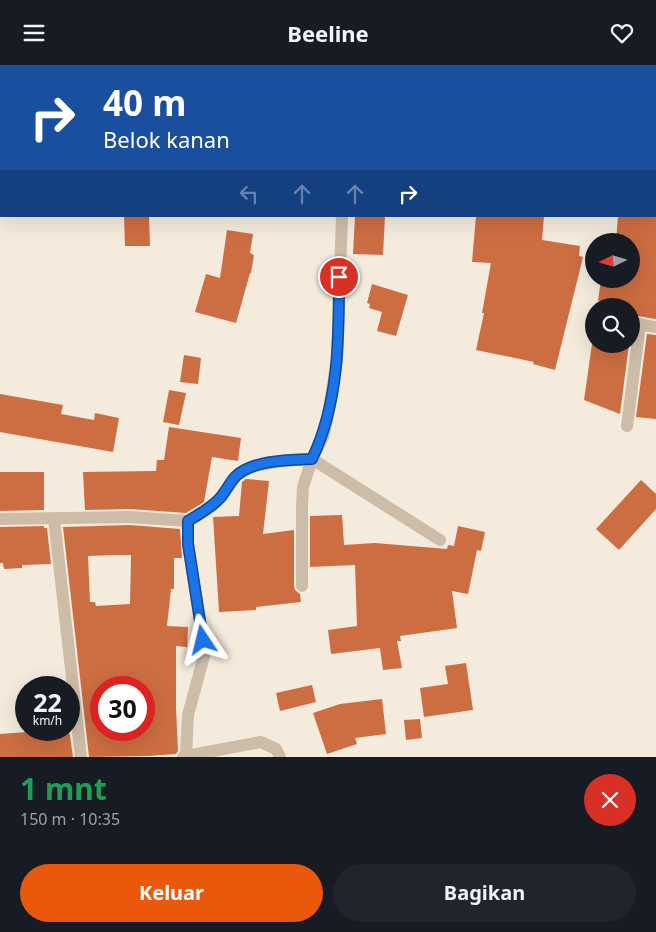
<!DOCTYPE html>
<html lang="id">
<meta charset="utf-8">
<style>
body{margin:0;font-family:"Noto Sans",sans-serif;background:#20242c;color:#f1f3f6;height:100vh;display:flex;flex-direction:column;font-size:19px;white-space:nowrap}
*{box-sizing:border-box;margin:0}
p{font-size:16px;color:#9ea1a6}
.icon{flex:none;width:28px;height:28px;fill:none;stroke:currentColor;stroke-width:2;stroke-linecap:round;stroke-linejoin:round}
.map{position:relative;height:692px;overflow:hidden}
.details{display:flex;flex-direction:column;background:#171b24;flex:1}
.details>*{flex:none}
.guide{position:absolute;left:0px;top:0px;width:656px;height:152px;box-shadow:0 5px 20px #0002;background:#1a4fa0;color:#fff;overflow:hidden}
.needle{width:32px;rotate:265deg}
.controls{position:absolute;left:585px;top:168px;display:grid;gap:10px}
.controls a{display:grid;place-items:center;width:55px;height:55px;border-radius:50%;background:#171b24;box-shadow:0 5px 20px #0002;font-size:25px}
.speed{position:absolute;left:15px;top:611px;display:flex;gap:10px;font-size:25px;font-weight:700;text-align:center}
.speed>*{display:grid;place-content:center;width:65px;height:65px;border-radius:50%;background:#171b24;box-shadow:0 5px 20px #0002;line-height:1}
.speed small{font-size:12px;font-weight:400}
.speed .limit{border:8px solid #d22;background:#fff;color:#111}
.pin{position:absolute;display:grid;place-items:center;width:42px;height:42px;color:#fff;margin:-21px;border:2px solid #fff;border-radius:50%;box-shadow:0 1px 5px #0007}
.me{position:absolute;width:55px;margin:-28px;rotate:350deg;stroke-linejoin:round;filter:drop-shadow(0 0 4px #0008)}
.turn{display:flex;align-items:center;gap:18px;height:105px;padding:0 20px;font-size:22px}
.turn .icon{width:65px;height:65px;stroke-width:2.5}
.turn b{display:block;font-size:35px;line-height:42px}
.lanes{display:flex;align-items:center;height:48px;padding:0 20px;background:#0003;justify-content:center;gap:25px;direction:ltr}
.lanes .off{opacity:.35}
.round{display:grid;place-items:center;flex:none;width:52px;height:52px;border-radius:26px;background:#20242c}
.overview{display:flex;align-items:center;justify-content:space-between;height:85px;padding:0 20px}
h1{font-size:30px;font-weight:700;line-height:38px;color:#1e9e55}
.button{display:flex;gap:10px;margin-top:auto;padding:10px 20px}
.button a{flex:1;height:58px;border-radius:30px;background:#ea580c;color:#fff;font-size:20px;font-weight:700;line-height:58px;text-align:center}
.button a+a{background:#20242c;color:#f1f3f6}
header{display:flex;justify-content:space-between;align-items:center;height:65px;padding:0 20px;background:#171b24;font-size:22px;font-weight:700}
.map>svg:first-child{display:block}
</style>
<header><svg class="icon" aria-label="menu" viewBox="0 0 24 24"><path d="M4 6h16M4 12h16M4 18h16"/></svg>Beeline<svg class="icon" aria-label="heart" viewBox="0 0 24 24"><path d="M12 20l-8-8c-3-5 5-10 8-4 3-6 11-1 8 4z"/></svg></header>
<div class="map">
<svg width="656" height="692" viewBox="0 0 656 692">
<rect width="100%" height="100%" fill="#f4ebdd"/>
<g fill="#cd6d42" fill-rule="evenodd">
<path d="M124,151H149L150,181H125Z"/>
<path d="M355,151H385L383,190L353,189Z"/>
<path d="M476,151H544L542,175L580,181L579,191L583,192L555,305L533,299L534,297L476,285L484,248H482L491,198L472,197Z"/>
<path d="M618,151H656V254L631,250V240L598,236L601,214H631V176H616Z"/>
<path d="M227,165L253,169L250,188L254,190L251,208H250L236,258L195,247L206,209L220,213Z"/>
<path d="M372,219L408,230L396,271L377,266L382,247L369,243L370,239L367,238Z"/>
<path d="M647,269L656,270V354L636,352Z"/>
<path d="M592,279H629L620,349L584,335Z"/>
<path d="M184,290L201,293L198,319L180,317Z"/>
<path d="M169,325L186,328L179,360L163,357Z"/>
<path d="M0,329L63,340L61,349L94,355L95,348L119,353L113,387L0,367Z"/>
<path d="M169,362L241,373L238,396L212,392L204,437L186,448L130,444L85,445L83,407L156,406L157,395H164Z"/>
<path d="M0,407H44V445L0,446Z"/>
<path d="M246,414L269,416L263,469L294,465V521L295,525L300,529L301,537L256,542V545L219,547L213,452L239,451L242,417Z"/>
<path d="M641,415L656,429V444L619,485L596,464Z"/>
<path d="M342,450L344,480L375,478L447,484L448,480L454,481L458,461L485,467L481,486L477,485L468,529L452,526L457,563L400,571L401,576H397L402,603L383,605L380,583L331,589L328,565L357,561L355,500L310,502V451Z"/>
<path d="M130,460L180,464L182,493H174V524H171L167,561L188,562L187,582L176,581V643L178,686L176,689L148,691L89,692L63,462ZM114,490H131L130,539L96,541L95,537H90L88,491ZM101,622H144V665H101Z"/>
<path d="M44,461V463H47L51,499L22,500V503L4,504L3,498H0V462Z"/>
<path d="M466,598L473,645L424,652L420,623L448,619L445,601Z"/>
<path d="M312,620L316,637L280,646L276,628Z"/>
<path d="M382,634L386,669L355,673L357,679L327,689L313,648L340,639Z"/>
<path d="M420,654L422,673L406,675L404,655Z"/>
<path d="M69,664L73,692H0V669Z"/>
</g>
<g fill="none" stroke-linecap="round" stroke-linejoin="round">
<g stroke="#cdbca8" stroke-width="12">
<path d="M258,1V0"/>
<path d="M631,258L656,262"/>
<path d="M627,361L640,259"/>
<path d="M0,454L130,452L188,456L212,441L221,432L236,411L244,405L254,401L282,396L312,394L440,475"/>
<path d="M54,454L81,692"/>
<path d="M302,521V441L303,422L312,394L323,372L327,356L337,295L342,151"/>
<path d="M186,691L261,677L276,684L280,692"/>
<path d="M183,692L186,691L188,650L204,591L203,575L188,479V456"/>
</g>
<g stroke="#cdbca8" stroke-width="12">
<path d="M43,0V1"/>
<path d="M0,96H1"/>
<path d="M655,124H656"/>
</g>
</g>
<g fill="none" stroke-linecap="round" stroke-linejoin="round">
<g stroke="#114b97" stroke-width="12">
<path id="route" d="M203,575L188,479V456C199,449 211,443 220,433C226,426 230,417 236,411C253,395 289,395 312,394C339,338 339,273 339,212"/>
</g>
<use href="#route" stroke="#1a73e8" stroke-width="9"/>
</g>
</svg>
<div class="controls">
<a><svg class="needle" viewBox="-14 -14 28 28"><path d="M0-13l5 13h-10z" fill="#e53935"/><path d="M0 13l5-13h-10z" fill="#9ea1a6"/></svg></a>
<a><svg class="icon" aria-label="search" viewBox="0 0 24 24"><circle cx="10" cy="10" r="6"/><path d="M15 15l6 6"/></svg></a>
</div>
<div class="speed"><div>22<small>km/h</small></div><div class="limit">30</div></div>
<div class="pin" style="left:339px;top:212px;background:#d93025"><svg class="icon" aria-label="arrive" viewBox="0 0 24 24"><path d="M6 21V4h12l-3 4 3 4H6"/></svg></div>
<svg class="me" style="left:203px;top:575px" viewBox="-20 -20 40 40"><path d="M0-17L14 15 0 8-14 15z" fill="#1a73e8" stroke="#fff" stroke-width="4"/></svg>
<div class="guide">
<div class="turn"><svg class="icon" aria-label="right" viewBox="0 0 24 24"><path d="M7 20v-9h11M14 6l5 5-5 5"/></svg><div><b>40 m</b>Belok kanan</div></div>
<div class="lanes"><svg class="icon off" aria-label="left" viewBox="0 0 24 24"><path d="M17 20v-9H6M10 6l-5 5 5 5"/></svg><svg class="icon off" aria-label="ahead" viewBox="0 0 24 24"><path d="M12 20V5M6 11l6-6 6 6"/></svg><svg class="icon off" aria-label="ahead" viewBox="0 0 24 24"><path d="M12 20V5M6 11l6-6 6 6"/></svg><svg class="icon" aria-label="right" viewBox="0 0 24 24"><path d="M7 20v-9h11M14 6l5 5-5 5"/></svg></div>
</div>
</div>
<section class="details">
<div class="overview"><div><h1>1 mnt</h1><p>150 m · 10:35</p></div><a class="round" style="background:#d93025;color:#fff"><svg class="icon" aria-label="close" viewBox="0 0 24 24"><path d="M6 6l12 12M18 6L6 18"/></svg></a></div>
<div class="button"><a>Keluar</a><a>Bagikan</a></div>
</section>
